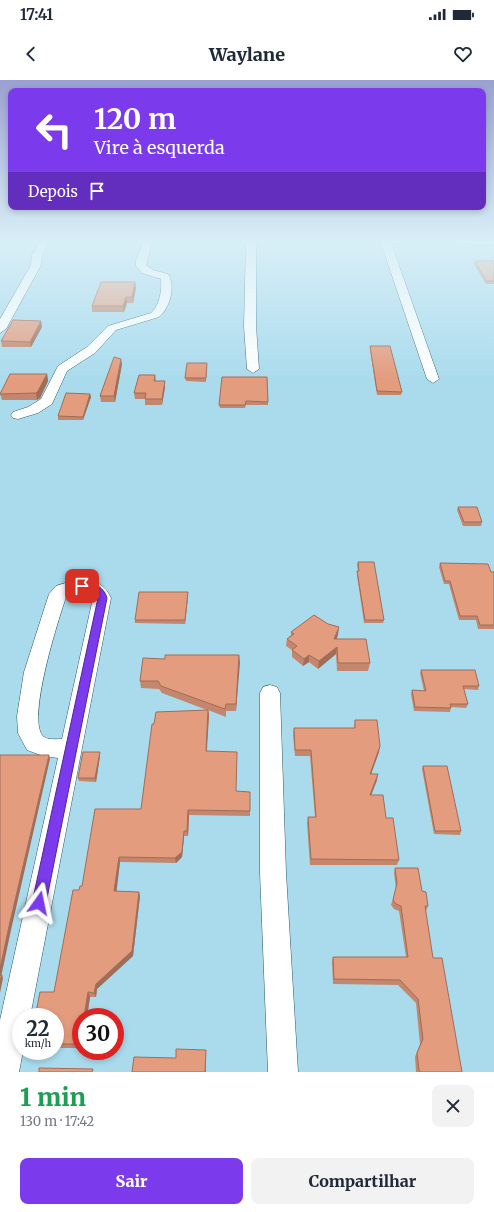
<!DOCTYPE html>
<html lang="pt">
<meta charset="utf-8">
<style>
body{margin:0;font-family:Merriweather,serif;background:#f2f2f3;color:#1f2937;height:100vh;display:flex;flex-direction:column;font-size:15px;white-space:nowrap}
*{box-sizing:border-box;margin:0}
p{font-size:13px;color:#747a83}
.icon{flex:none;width:22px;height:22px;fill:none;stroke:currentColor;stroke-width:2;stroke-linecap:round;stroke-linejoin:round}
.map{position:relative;height:992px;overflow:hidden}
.drawer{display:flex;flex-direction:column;background:#fff;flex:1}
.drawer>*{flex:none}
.hud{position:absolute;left:8px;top:8px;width:478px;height:122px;border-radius:8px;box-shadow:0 2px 6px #0003;background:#7c3aed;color:#fff;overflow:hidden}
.speed{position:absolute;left:12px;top:928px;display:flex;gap:8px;font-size:20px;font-weight:700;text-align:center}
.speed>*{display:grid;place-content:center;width:52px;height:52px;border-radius:50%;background:#fff;box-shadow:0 2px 6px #0003;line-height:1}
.speed small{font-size:10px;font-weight:400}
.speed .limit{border:6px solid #d22;background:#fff;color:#111}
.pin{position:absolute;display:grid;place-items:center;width:34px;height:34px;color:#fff;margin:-17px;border-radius:8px;box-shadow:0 2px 6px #0006}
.me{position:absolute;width:44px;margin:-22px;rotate:12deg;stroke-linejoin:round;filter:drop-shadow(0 0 3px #0008)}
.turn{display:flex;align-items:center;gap:14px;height:84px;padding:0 20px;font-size:18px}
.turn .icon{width:52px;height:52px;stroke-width:2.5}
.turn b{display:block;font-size:28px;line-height:34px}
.then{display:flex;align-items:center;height:38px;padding:0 20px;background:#0003;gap:8px;font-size:15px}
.round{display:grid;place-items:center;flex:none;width:42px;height:42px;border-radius:8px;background:#f2f2f3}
.head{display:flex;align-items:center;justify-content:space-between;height:68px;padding:0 20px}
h1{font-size:24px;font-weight:800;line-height:30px;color:#1e9e55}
.primary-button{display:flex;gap:8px;margin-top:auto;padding:8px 20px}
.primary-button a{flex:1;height:46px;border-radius:8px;background:#7c3aed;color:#fff;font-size:16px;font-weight:800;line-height:46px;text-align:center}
.primary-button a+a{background:#f2f2f3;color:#1f2937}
.status{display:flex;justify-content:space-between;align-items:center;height:28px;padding:0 20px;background:#fff;direction:ltr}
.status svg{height:11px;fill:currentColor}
header{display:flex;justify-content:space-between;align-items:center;height:52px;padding:0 20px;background:#fff;font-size:18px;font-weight:800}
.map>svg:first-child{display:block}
</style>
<div class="status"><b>17:41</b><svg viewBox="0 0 49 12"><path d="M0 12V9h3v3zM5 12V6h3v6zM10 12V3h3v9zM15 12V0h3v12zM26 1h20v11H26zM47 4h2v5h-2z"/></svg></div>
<header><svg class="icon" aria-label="back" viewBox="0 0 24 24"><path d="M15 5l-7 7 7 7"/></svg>Waylane<svg class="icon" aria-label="heart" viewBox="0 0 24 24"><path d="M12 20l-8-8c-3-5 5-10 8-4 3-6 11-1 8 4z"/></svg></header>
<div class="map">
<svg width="494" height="992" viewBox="0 0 494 992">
<rect width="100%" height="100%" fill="#aadbed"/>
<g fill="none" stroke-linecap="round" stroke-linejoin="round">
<g stroke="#2c5969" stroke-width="1">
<g id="minor">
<path d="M41,160H51L42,175L41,185L6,249L0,253V239L31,185L32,175Z"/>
<path d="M144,160H153L146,185L153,190L168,194C176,206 170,228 159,237L116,250L95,273L67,291L52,324L38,333L18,339L13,338L11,335L13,332L28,327L41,319L58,286L87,267L108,246L151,233C160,225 162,210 161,199L142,193L136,186V180Z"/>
<path d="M182,160H494V164L391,163L439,299L433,303L427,299L381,163H256V246L259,289L253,293L247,289L244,246L246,163H186Z"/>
<path d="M75,500C92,498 104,503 111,518L30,937H21V971H23L19,992H0V940L58,678L43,676L27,670L18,653L17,636L24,592L49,514L56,506ZM75,512H87L93,518L62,659C57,659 48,660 44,657C25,643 59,538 66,517Z"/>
<path d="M270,605L277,607L280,613L286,793L298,992H268L260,793V613L263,607Z"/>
</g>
</g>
<use href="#minor" fill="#fff" fill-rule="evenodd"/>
</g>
<g fill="#c4866c">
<path d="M475,181H494V204H486L474,184Z"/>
<path d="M135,202L136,208L133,223H127L124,232H92V226Z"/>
<path d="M42,247L31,267H2L1,261Z"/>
<path d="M370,266L402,312L401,315H377L370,269Z"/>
<path d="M122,284L115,322H101L100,316Z"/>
<path d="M207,286L206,302L186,301L185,298Z"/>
<path d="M47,294L48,301L40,318L37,320H2L0,314Z"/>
<path d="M155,295L156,301L165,307L162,325H145V319H135L134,313Z"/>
<path d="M267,297L268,325H246L245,328H220L219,325Z"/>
<path d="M90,314L91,317L83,340H58V336Z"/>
<path d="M458,427L482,442L481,446H463L457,430Z"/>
<path d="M358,482L384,540L383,543H364L357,495V491H358L357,485Z"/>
<path d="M440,483L491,492H494V549H478L476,540H459L449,504H444L439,487Z"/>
<path d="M188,516L185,544L135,543V540Z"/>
<path d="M291,552L338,555L336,559L370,583L368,591H337L336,574L318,589L309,582L303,586L292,577V570L286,566L287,559L291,555Z"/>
<path d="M239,575L236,631H226V637L208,630L209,635L207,671L236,711L250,712V736L189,735L188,756H184L182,777L176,783L120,782L116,811L140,816L133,876L97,909L96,917H90L87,937H81V968H55V937L54,912L79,810L82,806L141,729L154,644L207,630L162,613L159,609L141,608L140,601L165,579Z"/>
<path d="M421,590L479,606L478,610L464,609L468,624L466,628L451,627L450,632L414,631L411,614L412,610L424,611L420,593Z"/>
<path d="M355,640L379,672L371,694L377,700L371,715L386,738L399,780L397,785H310L307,743L308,737H315L310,676H295L293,654L294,648H354Z"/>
<path d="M100,672V676L96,702L79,701L78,698Z"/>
<path d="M423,686L461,751L460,755L434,754L422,689Z"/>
<path d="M395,788L422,811L428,826L426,831H425L433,878L462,992H416L415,977L420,964L416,923L398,905L333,904L332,882L333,877H406L399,831L394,829L391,825L396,809L394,793Z"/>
</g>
<g fill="#a06d58">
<path d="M135,202L136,208L133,223L132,217Z"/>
<path d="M126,217L127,223L124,232L123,226Z"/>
<path d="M41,241L42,247L31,267L30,262Z"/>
<path d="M121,279L122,284L115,322L114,316Z"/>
<path d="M47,294L48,301L40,318L37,320L36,313Z"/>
<path d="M165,301V307L162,325V319Z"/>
<path d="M90,314L91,317L83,340V337Z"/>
<path d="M188,512V516L185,544V540Z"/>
<path d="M339,547L338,555L334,566V559Z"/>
<path d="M337,567L336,574L318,589L319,581Z"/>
<path d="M239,575L240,583L236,631V624Z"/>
<path d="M309,575V582L303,586L304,579Z"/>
<path d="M208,630L209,635L206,677V671Z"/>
<path d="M380,666L379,672L369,700L370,694Z"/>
<path d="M100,672V676L96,702L95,698Z"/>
<path d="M49,675L50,679L11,850L1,897L0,896V889L9,846Z"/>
<path d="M378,694L377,700L369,721L370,715Z"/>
<path d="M188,730L189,735L188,756L187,751Z"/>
<path d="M184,751V756L182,777L176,783L175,778Z"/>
<path d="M119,777L120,782L116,816L114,811Z"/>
<path d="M139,812L140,816L133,876L97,909L96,917L94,913L96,904Z"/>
<path d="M2,895L3,898L0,913V902Z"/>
<path d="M88,912L90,917L87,937H84Z"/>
<path d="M206,970V992H205Z"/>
</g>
<g fill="#e49c7e" stroke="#a06d58">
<path d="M475,181H494V201H486Z"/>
<path d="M101,202H135L132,217H126L123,226H92Z"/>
<path d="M13,240L41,241L30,262L1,261Z"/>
<path d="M370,266H390L402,312L377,311Z"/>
<path d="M114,277L121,279L114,316H100Z"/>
<path d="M187,283H207L206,298H185Z"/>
<path d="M10,294H47L38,311L36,313L0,314Z"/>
<path d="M139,295H155L154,301H165L162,319H145L146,313H134Z"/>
<path d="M222,297H267L268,322L246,321L245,325H219Z"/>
<path d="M66,313L90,314L83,337L58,336Z"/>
<path d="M458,427H477L482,442H464Z"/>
<path d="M358,482H374L384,540H365L357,491H359Z"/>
<path d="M440,483L488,484L491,492H494V545H480L477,536H460L450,501H445Z"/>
<path d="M139,512H188L185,540H135Z"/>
<path d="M314,535L328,544L339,547L334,559H366L370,583H338L337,567L319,581L309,575L304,579L292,570L297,566L287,559L294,554L291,552Z"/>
<path d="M165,575H239L236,624H226L225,629L161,606L158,601H140L143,578L165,579Z"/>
<path d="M421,590H475L479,606H463L468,624H450L451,628L415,627L412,610L426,611Z"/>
<path d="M208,630L206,671L237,672L236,711L250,712V731L188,730L187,751H184L182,772L175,778L119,777L114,811L139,812L132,871L96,904L94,913L88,912L84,937H81V958L80,964H55V937H35L40,912H54L73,810H79L80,806H82L95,729H141L152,644H154L156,632Z"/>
<path d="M355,640H377L380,666L370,694H378L370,715H383L386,738H393L399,780L311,779L308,737H316L311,670H295L294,648H355Z"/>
<path d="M83,672H100L95,698H78Z"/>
<path d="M0,675H49L9,846L0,889Z"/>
<path d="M423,686H447L461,751H435Z"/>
<path d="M395,788H418L422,811L426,812L428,826H425L433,878H442L462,992H420L419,990L417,973L423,959L418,919L400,900L334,899L333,877H408L401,826L396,824L393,820L397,803Z"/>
<path d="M0,895H2L0,902Z"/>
<path d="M176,969L206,970L205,992H132L134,977L176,978Z"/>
<path d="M39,988L93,989L92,992H39Z"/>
</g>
<linearGradient id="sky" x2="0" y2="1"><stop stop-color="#9aa0d0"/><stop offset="0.54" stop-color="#d9eff7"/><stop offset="1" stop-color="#d9eff7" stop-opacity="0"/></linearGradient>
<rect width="494" height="299" fill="url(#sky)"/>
<path fill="#7c3aed" stroke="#51269a" d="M79,503C90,500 104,506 107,518L46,823L44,828L39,829L34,828L32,823L98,518C95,509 86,510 79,508Z"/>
</svg>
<div class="speed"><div>22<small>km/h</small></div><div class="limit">30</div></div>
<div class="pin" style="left:82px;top:506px;background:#d93025"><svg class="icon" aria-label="arrive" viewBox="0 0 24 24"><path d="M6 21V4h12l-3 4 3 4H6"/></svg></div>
<svg class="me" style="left:39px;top:823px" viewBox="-20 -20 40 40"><path d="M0-17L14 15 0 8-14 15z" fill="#7c3aed" stroke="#fff" stroke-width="4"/></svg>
<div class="hud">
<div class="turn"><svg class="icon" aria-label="left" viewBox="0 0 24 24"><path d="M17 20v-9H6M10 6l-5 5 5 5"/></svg><div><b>120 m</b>Vire à esquerda</div></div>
<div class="then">Depois<svg class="icon" aria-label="arrive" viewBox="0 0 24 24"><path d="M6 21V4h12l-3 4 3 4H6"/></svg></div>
</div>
</div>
<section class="drawer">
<div class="head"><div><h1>1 min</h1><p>130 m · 17:42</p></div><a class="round"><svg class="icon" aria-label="close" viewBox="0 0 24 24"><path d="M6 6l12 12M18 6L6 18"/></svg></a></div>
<div class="primary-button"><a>Sair</a><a>Compartilhar</a></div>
</section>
